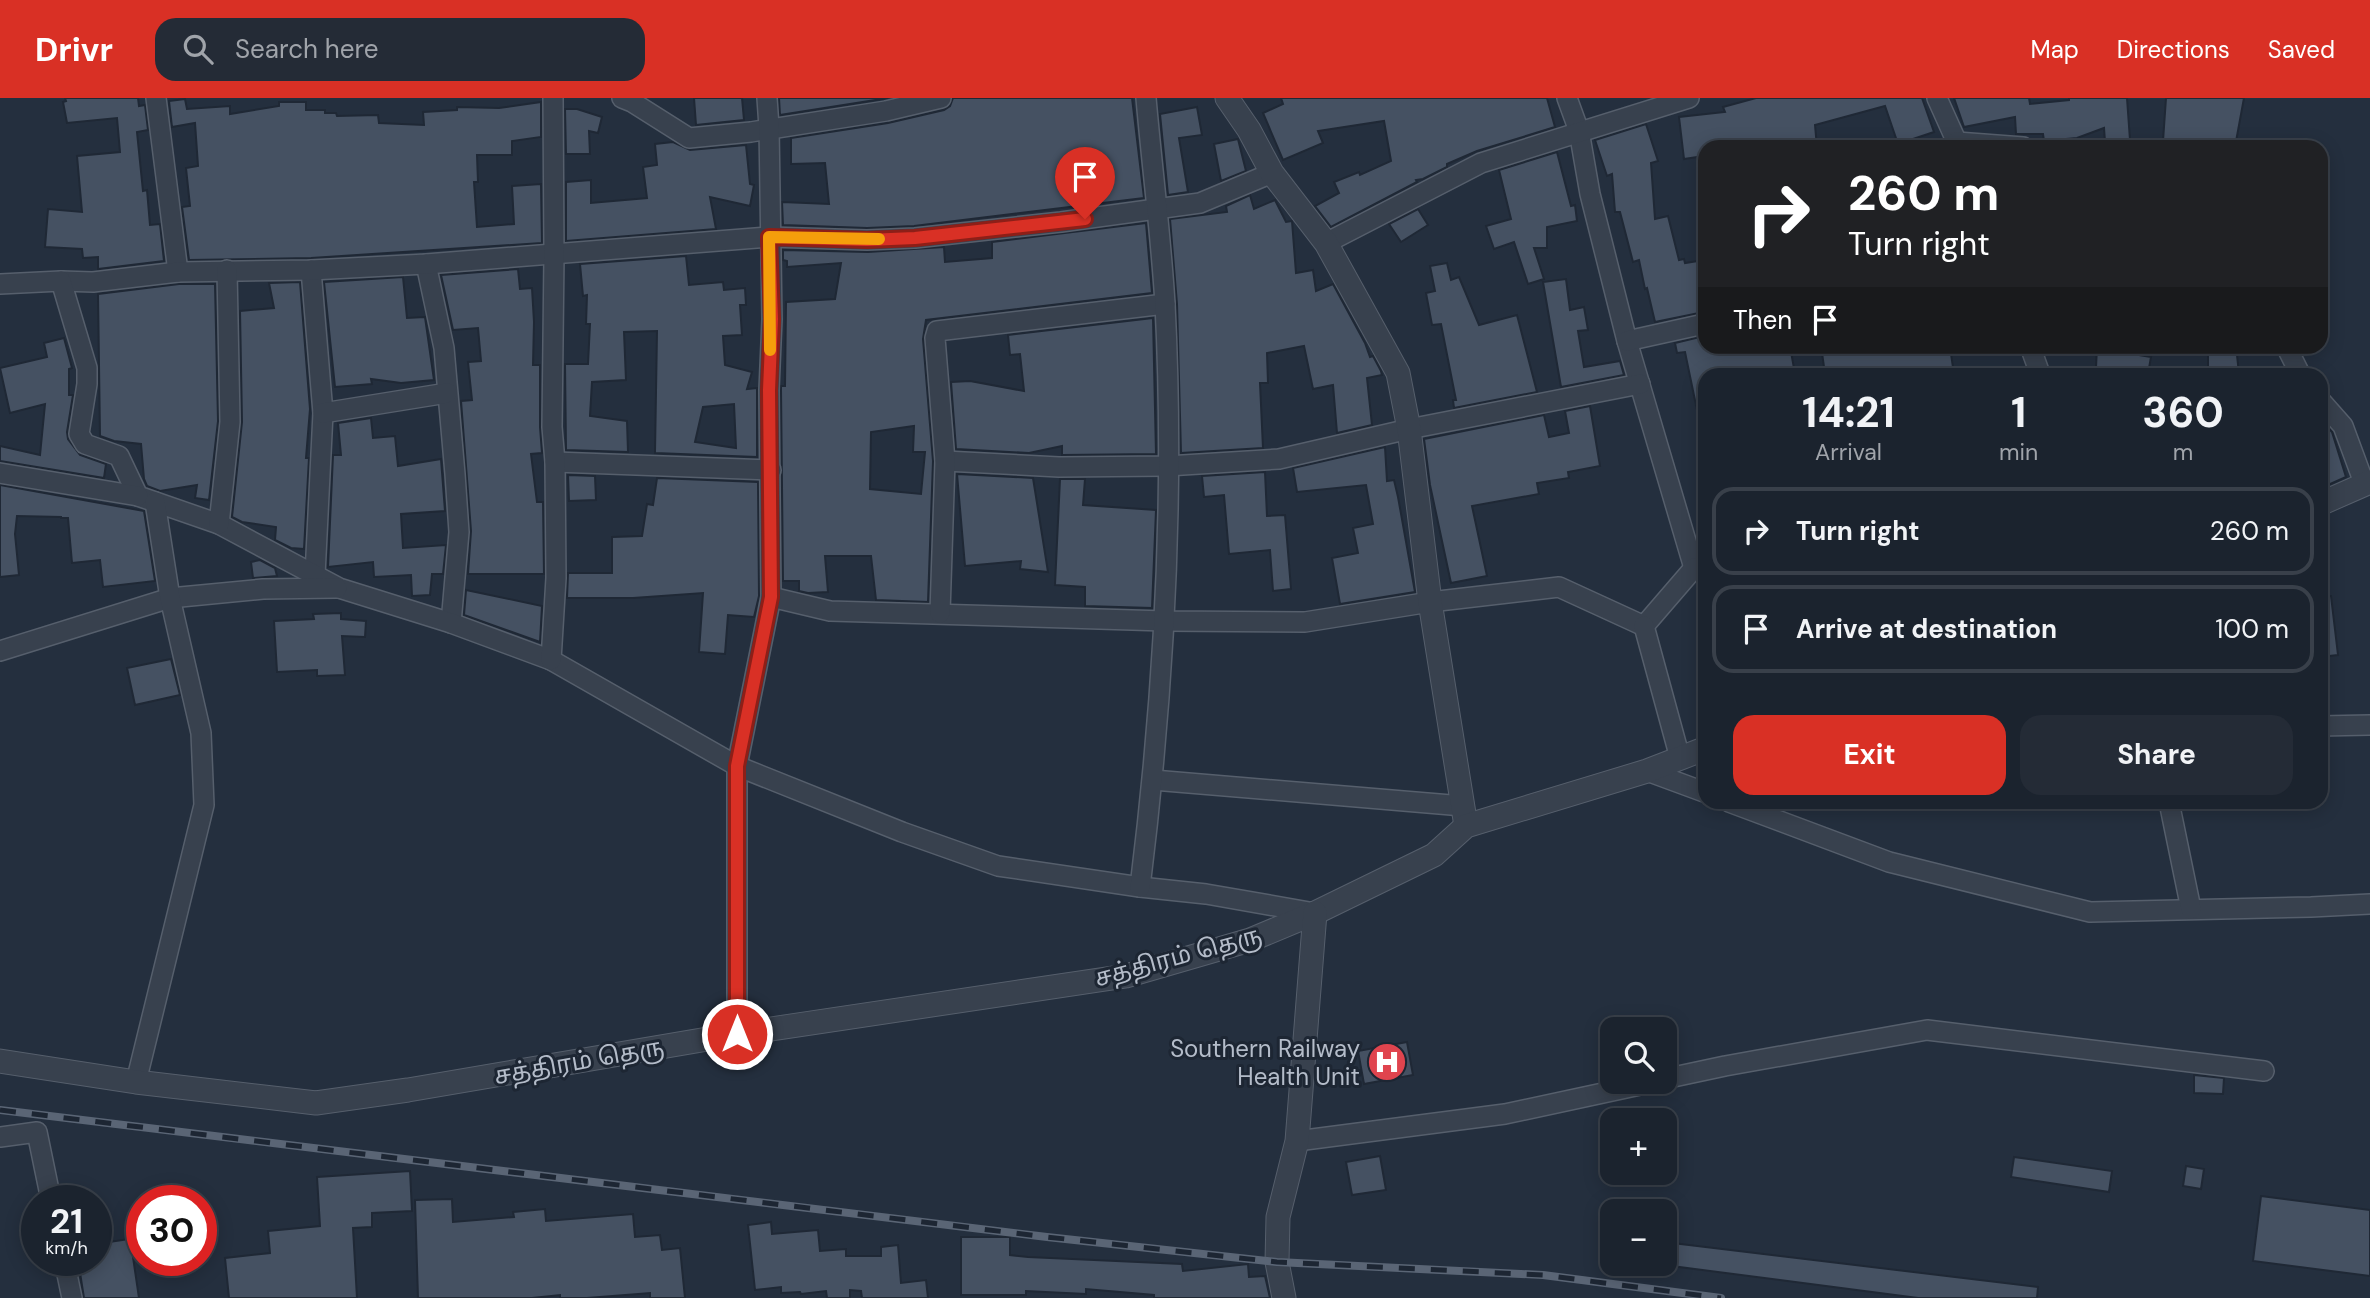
<!DOCTYPE html>
<meta charset="utf-8">
<style>
body{margin:0;font-family:"DM Sans","Noto Sans Tamil",sans-serif;background:#242b36;color:#f1f3f6;height:100vh;display:flex;flex-direction:column;font-size:26px;white-space:nowrap}
*{box-sizing:border-box;margin:0}
p{font-size:23px;color:#a0a4aa}
.icon{flex:none;width:38px;height:38px;fill:none;stroke:currentColor;stroke-width:2;stroke-linecap:round;stroke-linejoin:round}
.map{position:relative;flex:1;overflow:hidden}
.panel{position:absolute;left:1698px;top:270px;width:630px;height:441px;display:flex;flex-direction:column;background:#1b232e;border-radius:21px;box-shadow:0 4px 18px #0003,0 0 0 2px #39404a}
.panel>*{flex:none}
.guide{position:absolute;left:1698px;top:42px;width:630px;height:214px;border-radius:21px;box-shadow:0 4px 18px #0003,0 0 0 2px #39404a;background:#202124;color:#fff;overflow:hidden}
.buttons{position:absolute;left:1600px;top:919px;display:grid;gap:14px}
.buttons a{display:grid;place-items:center;width:77px;height:77px;border-radius:14px;background:#1b232e;box-shadow:0 4px 18px #0003,0 0 0 2px #39404a;font-size:35px}
.speed{position:absolute;left:21px;top:1087px;display:flex;gap:14px;font-size:35px;font-weight:700;text-align:center}
.speed>*{display:grid;place-content:center;width:91px;height:91px;border-radius:50%;background:#1b232e;box-shadow:0 4px 18px #0003,0 0 0 2px #39404a;line-height:1}
.speed small{font-size:18px;font-weight:400}
.speed .limit{border:10px solid #d22;background:#fff;color:#111}
.pin{position:absolute;display:grid;place-items:center;width:60px;height:60px;color:#fff;margin:-72px -30px;border-radius:50% 50% 50% 0;rotate:-45deg;box-shadow:0 0 7px #0007}
.pin .icon{rotate:45deg}
.me{position:absolute;width:77px;margin:-38px;rotate:0deg;stroke-linejoin:round;filter:drop-shadow(0 0 5px #0008)}
.turn{display:flex;align-items:center;gap:24px;height:147px;padding:0 35px;font-size:32px}
.turn .icon{width:91px;height:91px;stroke-width:2.5}
.turn b{display:block;font-size:49px;line-height:60px}
.then{display:flex;align-items:center;height:66px;padding:0 35px;background:#0003;gap:14px;font-size:26px}
.eta{display:flex;justify-content:space-evenly;align-items:center;height:119px;text-align:center}
.eta b{font-size:42px;font-weight:700;line-height:49px}
.primary-button{display:flex;gap:14px;margin-top:auto;padding:14px 35px}
.primary-button a{flex:1;height:80px;border-radius:21px;background:#d93025;color:#fff;font-size:28px;font-weight:700;line-height:80px;text-align:center}
.primary-button a+a{background:#242b36;color:#f1f3f6}
ul{padding:0;list-style:none}
li{display:flex;align-items:center;gap:21px;height:88px;margin:0 14px 10px;padding:0 21px;border:4px solid #39404a;border-radius:21px}
li div{flex:1}
li b{display:block;font-size:26px}
li em{font-style:normal}
header{display:flex;align-items:center;gap:42px;box-sizing:border-box;height:98px;padding:0 35px;background:#d93025;color:#fff}
header strong{font-size:33px}
nav{display:flex;gap:38px;margin-inline-start:auto;font-size:24px}
.search{width:490px;height:63px;background:#242b36;display:flex;align-items:center;gap:18px;box-sizing:border-box;padding:0 24px;border-radius:21px;color:#a0a4aa;font-size:26px}
.map>svg:first-child{display:block}
</style>
<header>
<strong>Drivr</strong>
<div class="search"><svg class="icon" aria-label="search" viewBox="0 0 24 24"><circle cx="10" cy="10" r="6"/><path d="M15 15l6 6"/></svg>Search here</div>
<nav><a>Map</a><a>Directions</a><a>Saved</a></nav>
</header>
<div class="map">
<svg width="2370" height="1200" viewBox="0 0 2370 1200">
<rect width="100%" height="100%" fill="#242f3e"/>
<g fill="#455162" stroke="#1f2835" stroke-width="2" fill-rule="evenodd">
<path d="M65,0H138L139,8L145,7L148,32L137,34L143,93L147,92L150,127L160,126L164,163L98,171V159L83,160L82,151L45,149L48,111L82,114L77,58L120,54L117,20L67,25L63,4L66,3Z"/>
<path d="M694,0H742L744,22L696,27Z"/>
<path d="M779,0H888L780,17Z"/>
<path d="M953,0H1132L1144,100L914,128L867,130L783,127L782,104L829,106L825,65L791,66V40L888,25L944,12L950,8Z"/>
<path d="M1281,0H1547L1555,29L1477,53L1447,66V69L1423,81L1416,82L1417,84L1331,129L1315,108L1339,95L1334,84L1359,74L1360,77L1391,63L1384,23L1318,33L1323,45L1283,62L1263,15L1283,6Z"/>
<path d="M1756,0H1922L1934,34L1898,46L1885,8L1815,27L1817,49H1704V58L1684,61L1679,19L1725,14L1723,9Z"/>
<path d="M1954,0H2029L2030,6L2069,2V0H2127L2130,42L2105,44L2104,30L2077,40L2044,43L2043,36H2016L2015,19L1964,29Z"/>
<path d="M2166,0H2244L2235,49H2204L2205,45L2163,43Z"/>
<path d="M185,1L187,11L230,8V16L279,8V4H306V12H325V15H336L337,18L378,17L379,25L424,27L423,14L457,12V9L499,10L541,4V39L512,43V57H477L478,84H474L477,129L514,126L512,88L541,86L542,145L311,160L189,162L182,109L190,108L186,70L198,68L195,25L172,29L169,3Z"/>
<path d="M1197,9L1202,37L1179,40L1188,94L1168,97L1160,16Z"/>
<path d="M565,11H577L602,19L598,35L589,33L590,56H566Z"/>
<path d="M1646,26L1658,63L1651,65L1655,121L1668,118L1679,162L1684,161L1685,165L1704,162V214L1655,224L1647,190L1645,191L1639,162L1633,164L1620,114H1615L1612,76L1607,78L1595,42Z"/>
<path d="M1238,41L1246,73L1221,83L1214,46Z"/>
<path d="M673,44L690,52L746,47L750,86L754,87L750,108L710,99L716,131L566,143V84L591,82V105L647,100L643,69L657,67L655,46Z"/>
<path d="M1557,54L1571,108L1575,107L1577,123L1547,129V150H1534L1544,181L1528,186L1514,144L1494,151L1486,128L1511,121L1499,72Z"/>
<path d="M1250,97L1254,111L1275,102L1286,124L1292,123L1296,175L1313,172L1316,193L1333,186L1365,245L1370,259L1373,258L1381,273L1382,277L1367,280L1372,327L1337,335L1333,287L1313,291L1304,248L1267,255L1268,285H1260L1263,350L1181,355L1177,206L1170,121L1227,114L1226,108Z"/>
<path d="M1418,111L1428,127L1401,144L1389,126Z"/>
<path d="M1146,125L1152,195L926,222L923,241L933,363L928,504L876,502L871,458H825L828,494L808,495L799,493V483H783L781,292V288H785L786,204L835,201L841,165L787,169V163L783,162V152L868,154L944,149L945,164L992,160V144ZM914,328L913,354H925L921,396L870,391L871,334Z"/>
<path d="M686,158L689,187L723,184L724,192L745,190L746,207H740L742,237L723,238L725,267L752,274L747,291L757,290V359L655,355L657,233L624,234L626,282L592,284L590,318L627,323L628,354L566,352L565,266H588L590,226H586L587,197L583,198L580,166ZM734,306L736,350L695,344L703,309Z"/>
<path d="M1447,165L1451,182L1459,179L1479,227L1517,217L1537,294L1454,310L1453,302H1456L1441,226L1432,227L1426,195L1435,193L1430,168Z"/>
<path d="M518,171L520,191L532,190L534,224L533,267H540V329L542,355L531,356L537,404H543L544,476H468L471,433L461,303L472,302L468,264L481,263L478,230L453,232L441,177Z"/>
<path d="M403,179L407,220L425,219L434,282L401,285L371,281L372,286L335,289L324,184Z"/>
<path d="M1566,181L1570,212L1584,209L1588,232L1578,233L1584,269L1620,263L1624,277L1561,289L1543,184Z"/>
<path d="M300,184L310,311L306,360H309L304,451L291,450L275,442L276,429L242,424L232,419L242,324L240,213L274,210L269,185Z"/>
<path d="M179,186H215L218,323L209,402L195,400L197,387L160,393L147,388L144,381L141,346L114,343L100,338L98,196Z"/>
<path d="M1153,220L1156,356L1062,357V348L1029,355L956,351L951,284L970,283L1024,293L1020,256L1010,257L1008,237Z"/>
<path d="M1704,238V248H1790L1795,276H1704V312H1697L1685,254L1677,255L1675,245Z"/>
<path d="M64,240L72,270L69,271V297H73L67,334L68,341L80,357L106,366L104,380L0,363V348L40,357L45,306L10,315L0,270L47,259L44,245Z"/>
<path d="M1821,248H1857L1858,256L1910,250V254L1950,249L1954,276H1934L1933,272L1893,276H1825Z"/>
<path d="M2097,248H2114V253L2151,259L2148,276L2096,270Z"/>
<path d="M2208,256L2237,257L2239,276H2208Z"/>
<path d="M1590,308L1600,368L1568,374L1569,380L1537,385L1539,396L1472,408L1487,478L1451,485L1430,387L1424,341L1544,317L1549,339L1569,335L1565,313Z"/>
<path d="M371,320L373,340L395,338L398,368L441,361L445,413L401,416L403,450L446,447L443,476H432L430,497L412,498L411,477L374,479L373,464L328,469L333,357H341L338,325Z"/>
<path d="M2320,321L2332,334L2346,379L2328,387L2320,352Z"/>
<path d="M1385,349L1387,383L1394,382L1398,399L1415,494L1340,506L1332,460L1358,455L1353,430L1373,426L1366,387L1297,394L1293,370Z"/>
<path d="M1265,374L1267,418L1285,417L1291,491L1273,493L1270,452L1229,456L1224,397L1204,399L1202,378Z"/>
<path d="M957,376L1033,380L1048,474L1020,471L1021,463L965,468Z"/>
<path d="M568,377L595,378L596,402L569,403Z"/>
<path d="M657,380L758,384L759,498L754,519L728,517L725,556L699,554L703,495L633,500H567L568,475H612V439L642,438L647,406L653,407Z"/>
<path d="M1060,381H1085L1083,407L1156,412L1152,510L1085,508V489L1055,487Z"/>
<path d="M0,387L144,413L155,483L103,489L100,462L72,465L68,420H61V419L17,418L15,436L19,477L0,479Z"/>
<path d="M260,462L275,470L277,478L253,480L251,464Z"/>
<path d="M466,492L542,508L540,544L464,517Z"/>
<path d="M2320,498H2331L2338,557L2320,559Z"/>
<path d="M341,515V521L366,523L365,539L342,538L345,577L317,578V572L277,574L274,523L314,521L313,516Z"/>
<path d="M171,561L180,597L135,607L127,570Z"/>
<path d="M1407,944L1413,977L1364,986L1358,953Z"/>
<path d="M2194,977L2224,980L2223,996L2194,995Z"/>
<path d="M1380,1058L1386,1092L1352,1097L1346,1064Z"/>
<path d="M2014,1059L2112,1073L2109,1094L2011,1079Z"/>
<path d="M2186,1068L2204,1071L2201,1091L2183,1088Z"/>
<path d="M410,1073L412,1113L372,1115V1129L353,1130L357,1200H229L225,1160L270,1155L268,1133L320,1128L317,1079Z"/>
<path d="M2261,1098L2370,1112V1178L2253,1163Z"/>
<path d="M452,1101L453,1124L514,1119L513,1114L545,1111L546,1123L633,1116L635,1139L660,1137L662,1152L680,1150L685,1200H650V1195L587,1200H560V1197L532,1200H418L415,1102Z"/>
<path d="M771,1124L772,1136L818,1132L820,1153L846,1151V1158H881V1149L898,1147L901,1185L926,1182L928,1200H862L861,1193L850,1192V1200H827L826,1193L801,1196L800,1194L781,1195V1189L755,1192L748,1127Z"/>
<path d="M142,1139V1158L133,1159L139,1200H84L78,1162H96V1146Z"/>
<path d="M961,1139H1010V1157L1028,1159L1182,1166L1183,1173L1248,1166L1249,1179L1265,1178L1270,1200H1154V1197L1086,1191V1196L1026,1193V1197H961Z"/>
<path d="M1664,1144L2038,1189L2037,1200H1918L1664,1167Z"/>
</g>
<g fill="none" stroke-linecap="round" stroke-linejoin="round">
<g stroke="#565f6c" stroke-width="22">
<g id="minor">
<path d="M156,0L178,174"/>
<path d="M622,0L632,4L689,40L751,34L886,13L941,0"/>
<path d="M1567,0L1579,33L1590,96L1627,243L1694,470"/>
<path d="M1937,0L1959,49"/>
<path d="M1957,44L2023,49"/>
<path d="M1326,145L1481,65L1689,0"/>
<path d="M426,166L444,250L455,376L459,434L451,525"/>
<path d="M311,172L323,315L315,477"/>
<path d="M61,183L93,184L178,174L311,172L426,166L769,139L867,142L915,140L1061,124L1200,105L1272,75"/>
<path d="M0,186L61,183L87,270V286L79,336L85,346L119,358L138,398L219,426L339,490L451,525L551,562L737,668L902,734L998,768L1140,789L1206,796L1315,815"/>
<path d="M1627,243L1704,226"/>
<path d="M2030,248L2040,276"/>
<path d="M2286,248L2300,276"/>
<path d="M2320,302L2343,328L2364,385"/>
<path d="M323,315L447,295"/>
<path d="M945,363L1059,369L1167,368L1279,361L1409,331L1640,286"/>
<path d="M555,364L771,372"/>
<path d="M0,375L138,398"/>
<path d="M219,426L230,324L227,172"/>
<path d="M771,499L830,513L1165,523L1305,524L1430,504L1559,489L1644,528L1694,470L1704,468"/>
<path d="M940,515L945,363L935,240L937,233L1165,206"/>
<path d="M1644,528L1680,660"/>
<path d="M0,553L170,500L263,491L337,490"/>
<path d="M551,562L556,480L555,364L552,329L554,157L553,0"/>
<path d="M2320,628L2370,627"/>
<path d="M1647,673L1704,694"/>
<path d="M1153,682L1463,708"/>
<path d="M1729,704L1889,764L2090,814L2311,809L2370,806"/>
<path d="M2169,704L2191,811"/>
<path d="M1140,789C1164,596 1175,401 1165,206C1161,138 1152,69 1146,0"/>
<path d="M737,936V668L771,499L769,292L772,221L769,29L767,0"/>
<path d="M1664,981L1725,968L1927,932L2264,973"/>
<path d="M136,984L204,707L201,635L170,500L155,404"/>
<path d="M0,1039L37,1034L51,1102"/>
<path d="M1297,1043L1505,1016L1654,984"/>
<path d="M64,1162L72,1200"/>
</g>
</g>
<g stroke="#565f6c" stroke-width="25">
<g id="tertiary">
<path d="M1227,0L1249,32L1272,75L1326,145L1398,275L1409,331L1430,504L1466,728"/>
<path d="M2320,406L2370,384"/>
<path d="M0,963L136,984L316,1005L408,992L737,936L1126,878L1250,842L1315,815L1434,757L1466,728L1647,673L1704,651"/>
<path d="M1284,1200L1277,1164L1278,1119L1297,1043L1315,815"/>
</g>
</g>
<use href="#minor" stroke="#38414e" stroke-width="19"/>
<use href="#tertiary" stroke="#38414e" stroke-width="23"/>
<g stroke="#5a6575" stroke-width="8">
<path id="rail" d="M0,1012L1047,1139L1277,1164L1543,1177L1721,1200"/>
</g>
<use href="#rail" stroke="#1d2633" stroke-width="5" stroke-dasharray="16" stroke-linecap="butt"/>
</g>
<g fill="none" stroke-linecap="round" stroke-linejoin="round">
<g stroke="#8d1f18" stroke-width="18">
<path id="route" d="M737,936V668L771,499L769,292L772,221L769,139L867,142L915,140L1085,121"/>
</g>
<use href="#route" stroke="#d93025" stroke-width="12"/>
<path stroke="#f59e0b" stroke-width="12" d="M770,252L769,139L879,141"/>
</g>
<defs>
<g id="hospital-disc" transform="scale(2.0125)"><circle r="9.5" fill="#e0444e" stroke="#1d2633"/><path d="M-5-5h3v3.5h4V-5h3V5h-3V1.5h-4V5h-3Z" fill="#fff"/></g>
</defs>
<g fill-rule="evenodd">
<use href="#hospital-disc" x="1387" y="964"/>
</g>
<g text-anchor="middle" dominant-baseline="central" stroke-width="6" stroke-linejoin="round" paint-order="stroke">
<g font-size="24" fill="#b4bcc9" stroke="#1d2633">
<text transform="translate(1178 858) rotate(-15)">சத்திரம் தெரு</text>
<text transform="translate(579 963) rotate(-10)">சத்திரம் தெரு</text>
</g>
<g font-size="24" fill="#b4bcc9" stroke="#1d2633" text-anchor="end">
<text x="1360" y="950">Southern Railway<tspan x="1360" dy="28">Health Unit</tspan></text>
</g>
</g>
</svg>
<div class="buttons">
<a><svg class="icon" aria-label="search" viewBox="0 0 24 24"><circle cx="10" cy="10" r="6"/><path d="M15 15l6 6"/></svg></a>
<a>+</a>
<a>−</a>
</div>
<div class="speed"><div>21<small>km/h</small></div><div class="limit">30</div></div>
<div class="pin" style="left:1085px;top:121px;background:#d93025"><svg class="icon" aria-label="arrive" viewBox="0 0 24 24"><path d="M6 21V4h12l-3 4 3 4H6"/></svg></div>
<svg class="me" style="left:737px;top:936px" viewBox="-20 -20 40 40"><circle r="17" fill="#d93025" stroke="#fff" stroke-width="3"/><path d="M0-11L8 9 0 5-8 9z" fill="#fff"/></svg>
<div class="guide">
<div class="turn"><svg class="icon" aria-label="right" viewBox="0 0 24 24"><path d="M7 20v-9h11M14 6l5 5-5 5"/></svg><div><b>260 m</b>Turn right</div></div>
<div class="then">Then<svg class="icon" aria-label="arrive" viewBox="0 0 24 24"><path d="M6 21V4h12l-3 4 3 4H6"/></svg></div>
</div>
<section class="panel">
<div class="eta">
<div><b>14:21</b><p>Arrival</p></div>
<div><b>1</b><p>min</p></div>
<div><b>360</b><p>m</p></div>
</div>
<ul>
<li><svg class="icon" aria-label="right" viewBox="0 0 24 24"><path d="M7 20v-9h11M14 6l5 5-5 5"/></svg><div><b>Turn right</b></div><em>260 m</em></li>
<li><svg class="icon" aria-label="arrive" viewBox="0 0 24 24"><path d="M6 21V4h12l-3 4 3 4H6"/></svg><div><b>Arrive at destination</b></div><em>100 m</em></li>
</ul>
<div class="primary-button"><a>Exit</a><a>Share</a></div>
</section>
</div>
